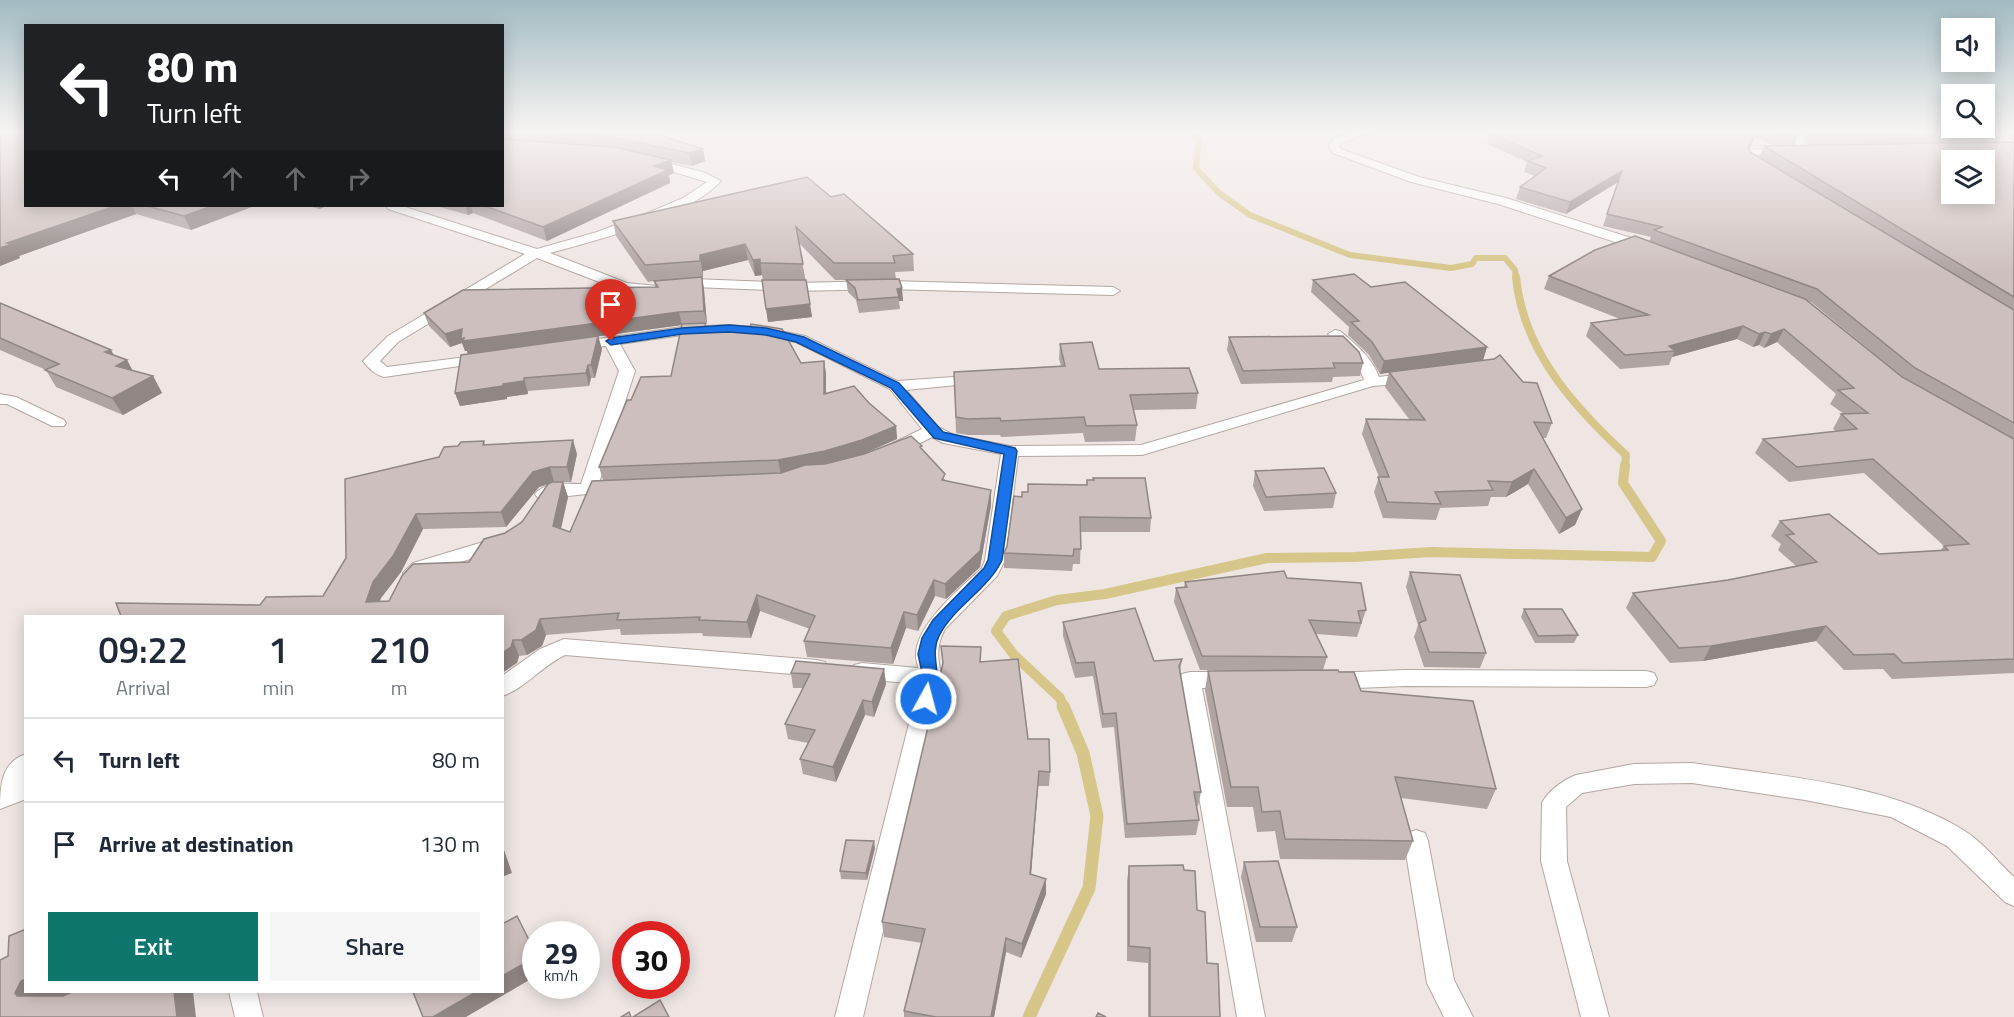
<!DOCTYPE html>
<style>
body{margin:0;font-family:"Titillium Web",sans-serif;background:#f6f6f7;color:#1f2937;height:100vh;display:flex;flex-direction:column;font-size:22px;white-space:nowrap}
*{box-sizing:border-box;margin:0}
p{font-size:20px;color:#747a83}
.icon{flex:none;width:33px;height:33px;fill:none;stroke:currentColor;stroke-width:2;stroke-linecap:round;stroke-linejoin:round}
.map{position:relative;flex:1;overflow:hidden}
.sheet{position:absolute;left:24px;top:615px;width:480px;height:378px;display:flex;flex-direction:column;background:#fff;border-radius:0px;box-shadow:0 3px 15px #0003}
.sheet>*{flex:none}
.hud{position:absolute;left:24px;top:24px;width:480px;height:183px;border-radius:0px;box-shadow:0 3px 15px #0003;background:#202124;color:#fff;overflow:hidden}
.controls{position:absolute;left:1941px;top:18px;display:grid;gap:12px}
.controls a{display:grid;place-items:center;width:54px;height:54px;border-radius:0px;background:#fff;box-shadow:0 3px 15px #0003;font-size:30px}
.speed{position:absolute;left:522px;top:921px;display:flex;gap:12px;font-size:30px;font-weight:700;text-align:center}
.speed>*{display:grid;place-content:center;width:78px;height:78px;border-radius:50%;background:#fff;box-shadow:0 3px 15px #0003;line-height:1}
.speed small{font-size:15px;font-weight:400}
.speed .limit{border:9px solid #d22;background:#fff;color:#111}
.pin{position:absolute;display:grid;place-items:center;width:51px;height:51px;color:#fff;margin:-62px -26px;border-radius:50% 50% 50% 0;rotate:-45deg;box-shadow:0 0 6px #0007}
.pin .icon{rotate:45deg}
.me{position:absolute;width:66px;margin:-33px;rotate:7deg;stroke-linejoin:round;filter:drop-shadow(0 0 4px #0008)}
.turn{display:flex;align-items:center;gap:21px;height:126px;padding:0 24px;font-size:27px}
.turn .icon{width:78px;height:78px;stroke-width:2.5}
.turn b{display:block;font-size:42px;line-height:51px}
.lanes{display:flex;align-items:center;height:57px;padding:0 24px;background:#0003;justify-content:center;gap:30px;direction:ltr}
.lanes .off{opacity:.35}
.eta{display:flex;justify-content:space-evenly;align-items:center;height:102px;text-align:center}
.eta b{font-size:36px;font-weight:600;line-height:42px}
.button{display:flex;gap:12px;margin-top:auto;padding:12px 24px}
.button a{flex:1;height:69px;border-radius:0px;background:#0f766e;color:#fff;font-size:24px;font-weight:600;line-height:69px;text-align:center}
.button a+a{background:#f6f6f7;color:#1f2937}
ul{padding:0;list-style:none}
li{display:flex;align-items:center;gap:18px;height:84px;padding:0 24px;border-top:2px solid #e0e1e3}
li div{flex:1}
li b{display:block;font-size:22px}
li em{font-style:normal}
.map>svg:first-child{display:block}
</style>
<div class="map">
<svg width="2014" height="1017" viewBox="0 0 2014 1017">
<rect width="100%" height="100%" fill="#efe6e4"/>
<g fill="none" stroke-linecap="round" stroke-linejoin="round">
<path stroke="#d7c689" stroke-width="6" d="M1193,131L1199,140L1196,168L1219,193L1250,215L1350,255L1451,268L1472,264L1476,258H1505L1515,270L1516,278"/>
<path stroke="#d7c689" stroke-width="8" d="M1516,277C1523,351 1574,407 1626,455L1625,466"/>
<path stroke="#d7c689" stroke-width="10" d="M1064,708L1060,698L1014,655L996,631L1006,616L1057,600L1105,594L1267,558L1354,557L1431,552L1652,557L1661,541L1623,483L1625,465"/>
<path stroke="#d7c689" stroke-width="13" d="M1029,1017L1089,888L1097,816L1083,753L1063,706"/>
<g stroke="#b4a7a2" stroke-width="2">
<g id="minor">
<path d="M1357,131H1373L1342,143L1339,146L1341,149L1419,177L1506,198L1653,245L1654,248L1648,252L1643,251L1498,204L1411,182L1333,153L1329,146L1334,139Z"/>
<path d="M1783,131H1796L1804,135L1805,152H1797L1795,139Z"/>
<path d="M1984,131H1997L2014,141V149Z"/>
<path d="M1784,148L1789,151L1788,153L1757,155L1756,158L1769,166V170H1761L1745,159L1748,150Z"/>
<path d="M648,158L703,172L721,181C688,217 598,240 550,253L627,283L657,286L659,289L657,292L620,290L537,258L398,342L380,361L387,367L482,355L489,359L487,362L384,377C376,375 368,368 363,361L388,336L525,254L388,209L386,206H402L537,249L597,232L650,212L683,198L707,182L644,163L643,161Z"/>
<path d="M693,279L794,283L888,281L1113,287L1120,291L1113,295L888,289L794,291L693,287L679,290L672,286L674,283Z"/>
<path d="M729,325L766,328L805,336L897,381L982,375L985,378L982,381L977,383L906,390L938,427L954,435L1010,446L1141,445L1364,380L1358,364L1328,334L1335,330L1340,331C1355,344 1372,357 1379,377L1409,373L1417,378L1409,383L1373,386L1142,455L1018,456L1005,560L997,576L945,629C936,646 937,658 942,677L863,1017H835L919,684L862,679L854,677L851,671L854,665L862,663L918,668C918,664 915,658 916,654C917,623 961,588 982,568L985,560L1001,454L943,443L932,437L899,454H887L885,450L887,446L922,429L890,389L796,342L766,336L729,333L682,335L620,344L635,371L597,489L594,493C588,494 542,499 538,498L535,494C545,481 566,484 581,484L619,371L606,346L570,349L568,346L570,343L682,327Z"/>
<path d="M0,394L16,397L64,420L66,423L64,426H52L7,404H0Z"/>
<path d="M500,537L507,539L509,543L507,547L427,573L413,580L406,578L403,573L413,563Z"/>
<path d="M564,639L817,660L825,662L828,668L825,674L817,676L565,655C543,665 523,690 502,696V676L540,649Z"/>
<path d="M1405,670L1646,671L1654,673L1657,679L1654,685L1646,687L1405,686L1333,689L1325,687L1322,681L1325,675L1333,673Z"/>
<path d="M1190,672H1230L1238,674L1241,680L1238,686L1230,688H1202L1265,1017H1237L1179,680L1182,674Z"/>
<path d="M26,754V799L0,809C0,787 1,762 26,754Z"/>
<path d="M1692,763C1779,776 1888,783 1963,830C1982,841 1998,862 2014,877V906L2005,902L1947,846L1891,817L1805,800L1692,783L1634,784L1582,793L1566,807L1567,861L1609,1017H1581L1541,861L1542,803C1548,791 1563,780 1576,775L1634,764Z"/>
<path d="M1416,830L1425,833L1428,841L1454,980L1473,1017H1444L1427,983L1404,841L1407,833Z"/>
<path d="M229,992H257L263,1017H235Z"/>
</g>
</g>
<use href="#minor" fill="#fff" fill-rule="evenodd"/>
</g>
<g fill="#b0a4a3" fill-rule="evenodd">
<path d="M502,131H647L703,149L705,161L692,166L671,162L674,173L669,175L670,183L547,241L473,213L468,215L436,206H502Z"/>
<path d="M1605,131H1798V135L1793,146L1808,145L1805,133L1801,131H2014V138L2004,132L1998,143L2014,142V673L1892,679L1883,669L1844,670L1816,641L1703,661L1670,663L1626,608L1633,593L1728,580L1796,566L1778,550L1781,544L1771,536L1780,521L1879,554L1940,551L1944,546L1864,473L1789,482L1755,453L1763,439L1836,431L1833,429L1841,414H1844L1830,404L1836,394L1777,342L1764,348L1759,345L1753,347L1737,339L1672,357L1669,365L1620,369L1586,336L1591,323L1620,319L1544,289L1549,276L1649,242L1651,237L1603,226L1618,182L1566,214L1516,199L1520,187L1535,176L1524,172L1527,162L1487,144L1490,133ZM1755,137L1775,146H1764L1759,157L1750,152L1748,148H1750ZM1808,301L1811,302L1879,358Z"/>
<path d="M831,197L913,254L914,271L895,272L896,279H899L903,301H899L900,309L859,313L856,300L848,292L846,280H835L799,243L812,317L768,322L762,275L755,276L748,260L703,271V277L685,279L702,277L704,290L707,324H705L707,331L801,363L824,361L826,374V394L869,403L896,426L897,439L863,454L850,458L923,450L946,481L991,505L980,567L946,599L935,596L918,631L906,628L893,664L807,657L804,641L810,629L760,611L751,638L703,636L702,633L621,635L620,629L546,635L542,646L527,655L519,656L517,663L502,616L260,605L323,596L439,457L458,446L484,441L485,445L577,454L571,482H563L568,497L561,529L570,532L603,480L599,467L631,400L671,376L682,325L468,354L467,351H465L462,343L450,347L429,326L424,313L655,287L654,281L648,282L616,236L613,221ZM547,485L522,522L505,533L469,562L389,601L379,602L381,598L401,572L423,529L506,527L539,487Z"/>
<path d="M26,206H254L191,230L136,214L19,256L20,258L0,266Z"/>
<path d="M309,206H327L319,209Z"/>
<path d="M1313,280L1371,287L1487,347L1483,360L1552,423L1546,438H1543L1582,509L1575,525L1559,534L1528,484L1506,497H1491L1488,506L1440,508L1436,520L1383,518L1374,492L1379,477L1362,434L1366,419H1409L1385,387L1389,372L1380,374L1369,355L1348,335L1349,327L1311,292Z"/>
<path d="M0,303L114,356L127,360L132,370L153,376L162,393L123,415L56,387L46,370L0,350Z"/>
<path d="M598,336L602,349L595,378H591L589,386L528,391V394L507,397V399L460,406L455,393Z"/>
<path d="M1229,337L1363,363L1360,376L1333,377L1332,382L1241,384L1227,350Z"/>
<path d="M1060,344L1099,369L1198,393L1196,409L1133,410L1137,425L1135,441L1085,442L1083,433L1001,437L1000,435H968L956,433L954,372L1061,366L1059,359Z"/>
<path d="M1255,471L1336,493L1333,508L1264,511L1253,486Z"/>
<path d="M1087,480L1151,518L1150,532H1081L1080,564H1073L1072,571L1004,568V553L1028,492L1086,485Z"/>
<path d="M1410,572L1486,653L1480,668L1424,667L1414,637L1418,625L1406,587Z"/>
<path d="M1287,578L1366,610L1357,637L1316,634L1327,657L1323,670L1339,672L1361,691L1496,789L1487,809L1401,798L1413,841L1405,860L1280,859L1275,831L1257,832L1253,807H1227L1205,690L1208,671L1278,670H1200L1174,602L1176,588L1184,587L1185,582Z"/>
<path d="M1524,609L1578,635L1574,643H1535L1521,617Z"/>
<path d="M1063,622L1154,661L1182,659L1180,672L1201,792L1198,806H1196L1199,820L1196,835L1125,838L1114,727L1102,728L1093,676L1075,678L1063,636Z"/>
<path d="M941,646L981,662L1028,739L1050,772L1049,786H1038L1031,874L1046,894L1021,958L1006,952L994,1017H904V1011L922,943L884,937L882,922L943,666Z"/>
<path d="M884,669L886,684L874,717L865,715L836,782L803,774L800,759L808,743L788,739L785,724L803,688H793L791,673Z"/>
<path d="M875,848L867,880L841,879L840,871Z"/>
<path d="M1244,862L1297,927L1292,942H1256L1241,877Z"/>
<path d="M1129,866L1184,870L1197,910L1207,963L1220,1017H1148V963L1127,961V881Z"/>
</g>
<g fill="#908684">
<path d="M1581,131H1602L1578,140Z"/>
<path d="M1755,137L1750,148L1746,149L1751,138Z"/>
<path d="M703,149L705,161L692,166L689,153Z"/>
<path d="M671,160L674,173L669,175L670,183L547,241L543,227L654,166Z"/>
<path d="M1622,171L1618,182L1566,214L1570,202Z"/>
<path d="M115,206H132L136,214L19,256L20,258L0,266V248L7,243Z"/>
<path d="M212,206H254L191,230L184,216Z"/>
<path d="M318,206H327L319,209Z"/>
<path d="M465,206H471L473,213L468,215Z"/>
<path d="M745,244L748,260L703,271V277L700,255Z"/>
<path d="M760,259L762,275L755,276L753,260Z"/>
<path d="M702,277L704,290L707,324L704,311Z"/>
<path d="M902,288L903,301H899L897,289Z"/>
<path d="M810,304L812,317L768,322L766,309Z"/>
<path d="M679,312L682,325L468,354L467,351H465L462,343L450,347L445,334L462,329Z"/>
<path d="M1743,326L1737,339L1672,357L1675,351L1669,346Z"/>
<path d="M1784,329L1777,342L1764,348L1771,334Z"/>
<path d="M1765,332L1759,345L1753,347L1759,334Z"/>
<path d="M598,336L602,349L595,378L591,365Z"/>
<path d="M1487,347L1483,360L1380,374L1384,361Z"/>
<path d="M111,350L119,364L127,360L136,377L117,368L105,352Z"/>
<path d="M824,361L826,374V408L824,394Z"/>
<path d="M588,365L591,378L589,386L586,373Z"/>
<path d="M153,376L162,393L123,415L112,398Z"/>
<path d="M524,378L528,394L507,397V399L460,406L455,393L503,384Z"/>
<path d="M896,426L897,439L863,454L827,465L781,474L778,460Z"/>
<path d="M573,440L577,454L571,482L567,467Z"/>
<path d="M550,467L554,482L539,487L506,527L501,512L533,472Z"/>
<path d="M1534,469L1528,484L1506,497L1512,482Z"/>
<path d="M563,482L568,497L558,541L553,526Z"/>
<path d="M991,490V505L980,567L946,599L945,584Z"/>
<path d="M1582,509L1575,525L1559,534L1566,518Z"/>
<path d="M416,514L423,529L401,572L381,598L374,616L366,602L373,582Z"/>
<path d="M934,580L935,596L918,631L917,615Z"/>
<path d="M757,595L760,611L751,638L747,622Z"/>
<path d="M904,612L906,628L893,664L891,648Z"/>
<path d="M540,619L546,635L542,646L527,655L521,640Z"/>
<path d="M1826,626L1816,641L1703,661L1711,646Z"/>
<path d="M513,640L519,656L517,663L502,673V653Z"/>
<path d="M884,669L886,684L874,717L872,702Z"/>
<path d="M863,700L865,715L836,782L833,767Z"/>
<path d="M1039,771L1038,786L1030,888V874Z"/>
<path d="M874,841L875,848L867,880L866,873Z"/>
<path d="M502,844L512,873L502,877Z"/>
<path d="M1046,879V894L1021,958L1022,944Z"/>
<path d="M1006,938V952L994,1017H991Z"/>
<path d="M536,957V976L466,1017H433L476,992H502V976Z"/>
<path d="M26,979V992H77L47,1005L17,996L15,993L21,981Z"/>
<path d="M174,992H193L196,1017H177Z"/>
</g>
<g fill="#cdbfbd" stroke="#908684" stroke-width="1.5" fill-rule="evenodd">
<path d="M0,131H26V206H115L7,243L12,244L0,248Z"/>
<path d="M529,131H647L703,149L689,153L610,137Z"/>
<path d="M1499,131H1585L1589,133L1605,131H1742L1755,137L1751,138L1748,147L1750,152L2014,310V423L1915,368L1817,289L1654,230L1662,227L1607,214L1622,171L1570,202L1520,187L1546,168L1528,161L1542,156L1490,133Z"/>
<path d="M1771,131H1798V135H1780Z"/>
<path d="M1812,131H2003L2004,132L1813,135Z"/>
<path d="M502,139L614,147L671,160L654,166L668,170L543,227L485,206H502Z"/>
<path d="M2014,142V297L1764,146ZM1952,160H1984V194H1952Z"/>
<path d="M807,177L831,197L844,194L913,254L893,256L895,263H834L796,227L803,264L760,263V259L753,260L745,244L700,255V261L645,265L613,221Z"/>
<path d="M147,206H212L184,216Z"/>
<path d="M1635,236L1805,299L1902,377L2014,439V659L1903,663L1894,654L1854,655L1826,626L1711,646L1679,648L1633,593L1728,580L1817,562L1786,535L1794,534L1780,521L1829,514L1879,554L1948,550L1944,546L1969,544L1873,459L1797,467L1763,439L1857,429L1841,414L1868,413L1838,390L1854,388L1784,329L1771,334L1765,332L1759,334L1743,326L1669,346L1675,351L1625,355L1591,323L1649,315L1549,276L1595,250Z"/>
<path d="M1354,274L1371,287L1405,282L1487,347L1384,361L1372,342L1351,322L1359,321L1313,280Z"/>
<path d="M702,277L704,311L679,312L463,341L464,338L461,339L462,329L445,334L424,313L463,290L658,287L654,281Z"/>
<path d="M899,279L902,288L897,289L899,297L858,300L855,288L846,280Z"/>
<path d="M762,280H806L810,304L766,309Z"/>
<path d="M0,303L111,350L105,352L127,360L116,366L153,376L112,398L45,370L59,364L0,338Z"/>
<path d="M705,323L706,331L750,328L751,324L782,329L801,363L824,361V394L854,386L869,403L896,426L862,440L825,451L778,460L599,467L627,400H631L641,377L671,376L682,324Z"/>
<path d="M598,336L591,365H588L586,373L524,378V381L503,384V386L455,393L461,355Z"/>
<path d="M1343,336L1359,352L1363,363H1333L1335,368L1243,371L1229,337Z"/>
<path d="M1092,342L1099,369L1189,368L1198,393L1130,395L1137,425L1086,426L1084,417L1001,421L1000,418L967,419L956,417L954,372L1065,366L1060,344Z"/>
<path d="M1500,355L1523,382L1537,383L1552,423L1534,422L1582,509L1566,518L1534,469L1512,482L1488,481L1493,490L1435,492L1441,504L1387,502L1378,477H1389L1366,419L1425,420L1389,372L1494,359Z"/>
<path d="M911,436L922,446L920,447L945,474L942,480L991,490L980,551L945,584L934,580L917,615L904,612L891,648L804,641L815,616L757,595L747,622L699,620L700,617L617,620L619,613L540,619L536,630L521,640H513L511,647L502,653V616H121L116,603L260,605L266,597L323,596L346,558L345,479L439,457L444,447L458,446L461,442L484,441L483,445L573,440L567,467H550L533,472L501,512L416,514L393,556L373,582L366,602L389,601L402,576L413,564L469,562L484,539L505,533L522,522L548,484L552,482H563L553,526L570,532L592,481L781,473L805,465L825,464L864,454Z"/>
<path d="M1324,468L1336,493L1266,497L1255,471Z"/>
<path d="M1093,478H1145L1151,518L1080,517L1081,549H1074L1073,556L1004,553L1007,546L1014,496L1022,497V492H1028V484L1087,485V480H1094Z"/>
<path d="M1284,571L1287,578L1361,583L1366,610L1358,611L1361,623L1309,620L1327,657L1202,656L1176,588L1187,587L1185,582Z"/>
<path d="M1410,572L1460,575L1486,653L1429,652L1419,623L1426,620Z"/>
<path d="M1135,608L1154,661L1182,659L1179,666L1201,792H1194L1199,820L1127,824L1116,713L1103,714L1094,662L1076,663L1063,622Z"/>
<path d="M1524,609H1562L1578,635L1538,636Z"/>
<path d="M941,646L981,647L980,662L1018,659L1028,739H1049L1050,772L1039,771L1030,874L1046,879L1022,944L1006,938L991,1017H936L904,1011L925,929L882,922L943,663Z"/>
<path d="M796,661L884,669L872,702L863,700L833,767L800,759L815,730L785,724L810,674L791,673Z"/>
<path d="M1338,670L1339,672H1354L1361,691L1473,701L1496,789L1395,777L1413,841L1285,839L1280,811L1262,812L1258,787H1231L1208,671Z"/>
<path d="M846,840L874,841L866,873L840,871Z"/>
<path d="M1278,861L1297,927H1260L1244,862Z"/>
<path d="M1183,865L1184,870L1195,871L1197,910L1205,912L1207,963L1218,964L1220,1017H1150V948L1129,946V866Z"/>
<path d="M517,916L536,954V957L502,976V924Z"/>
<path d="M26,929V979L21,981L15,993L17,996H63L72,992H174L177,1017H0V960L8,956L9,936Z"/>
<path d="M413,992H476L433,1017H423Z"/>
<path d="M660,1000L669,1017H633Z"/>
<path d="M629,1012L631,1017H621Z"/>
<path d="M1098,1013L1106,1017H1096Z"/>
</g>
<linearGradient id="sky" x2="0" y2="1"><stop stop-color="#a1bbc2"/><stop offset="0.48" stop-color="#f8f4f3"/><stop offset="1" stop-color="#f8f4f3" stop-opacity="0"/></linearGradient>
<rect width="2014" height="274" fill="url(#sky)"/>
<path fill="#1a73e8" stroke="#114b97" stroke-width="1.5" d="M729,325L766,328L804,337L899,383L943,432L1015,448L1017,451L1002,560C988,590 954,606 939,636C928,658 946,677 931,703L926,705L920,703L917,699L923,677L918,654L922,638L933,620L984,568L988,560L1004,454L934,438L891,388L796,342L766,335L729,332L682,334L611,345L606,341L611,338L682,328Z"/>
</svg>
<div class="controls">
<a><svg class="icon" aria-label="sound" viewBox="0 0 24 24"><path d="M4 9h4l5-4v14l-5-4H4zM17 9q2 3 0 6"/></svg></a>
<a><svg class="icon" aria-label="search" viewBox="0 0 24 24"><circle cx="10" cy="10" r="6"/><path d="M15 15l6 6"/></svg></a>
<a><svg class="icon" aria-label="layers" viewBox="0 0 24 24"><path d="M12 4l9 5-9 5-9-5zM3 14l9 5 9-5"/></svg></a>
</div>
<div class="speed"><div>29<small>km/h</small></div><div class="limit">30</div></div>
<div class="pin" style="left:611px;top:341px;background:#d93025"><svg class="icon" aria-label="arrive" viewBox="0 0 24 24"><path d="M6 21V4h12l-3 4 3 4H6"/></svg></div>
<svg class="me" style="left:926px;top:699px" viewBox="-20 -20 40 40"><circle r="17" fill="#1a73e8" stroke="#fff" stroke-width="3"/><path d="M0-11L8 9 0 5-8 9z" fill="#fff"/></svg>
<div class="hud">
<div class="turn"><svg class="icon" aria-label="left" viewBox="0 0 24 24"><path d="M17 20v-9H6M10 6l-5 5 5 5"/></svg><div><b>80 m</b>Turn left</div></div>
<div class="lanes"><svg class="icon" aria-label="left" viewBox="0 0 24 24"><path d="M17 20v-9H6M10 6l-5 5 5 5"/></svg><svg class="icon off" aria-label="ahead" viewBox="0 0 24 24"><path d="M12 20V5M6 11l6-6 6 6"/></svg><svg class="icon off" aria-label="ahead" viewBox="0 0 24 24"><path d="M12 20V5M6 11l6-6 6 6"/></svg><svg class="icon off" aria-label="right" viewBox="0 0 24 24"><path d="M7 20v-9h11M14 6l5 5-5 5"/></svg></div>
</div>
<section class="sheet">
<div class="eta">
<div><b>09:22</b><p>Arrival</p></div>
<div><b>1</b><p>min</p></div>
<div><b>210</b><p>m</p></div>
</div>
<ul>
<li><svg class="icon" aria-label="left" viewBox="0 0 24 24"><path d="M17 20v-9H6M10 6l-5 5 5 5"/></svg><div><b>Turn left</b></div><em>80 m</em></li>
<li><svg class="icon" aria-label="arrive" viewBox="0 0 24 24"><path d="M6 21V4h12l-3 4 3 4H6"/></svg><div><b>Arrive at destination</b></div><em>130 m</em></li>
</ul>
<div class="button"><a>Exit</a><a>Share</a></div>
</section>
</div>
